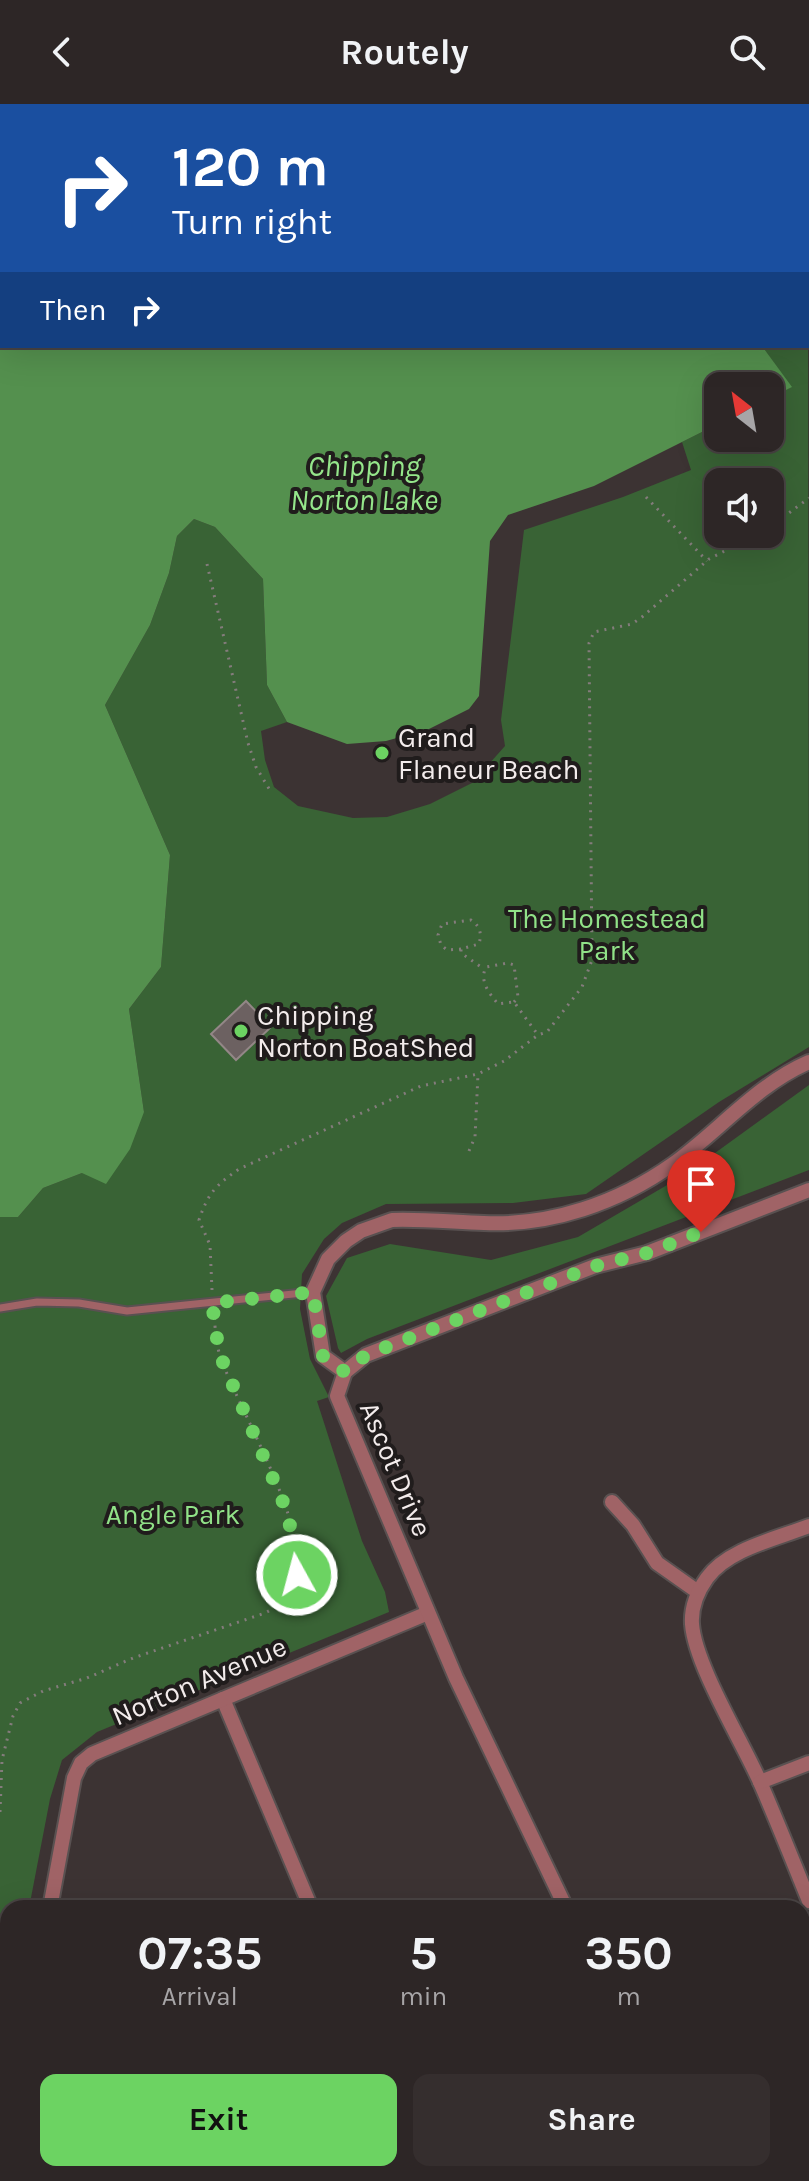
<!DOCTYPE html>
<style>
body{margin:0;font-family:Karla,sans-serif;background:#352e2e;color:#f1f3f6;height:100vh;display:flex;flex-direction:column;font-size:30px;white-space:nowrap}
*{box-sizing:border-box;margin:0}
p{font-size:26px;color:#a7a5a7}
.icon{flex:none;width:44px;height:44px;fill:none;stroke:currentColor;stroke-width:2;stroke-linecap:round;stroke-linejoin:round}
.map{position:relative;flex:1;overflow:hidden}
.drawer{position:absolute;left:0px;top:1796px;width:810px;height:282px;display:flex;flex-direction:column;background:#2d2626;border-radius:24px 24px 0 0;box-shadow:0 8px 32px #0002,0 0 0 2px #484343}
.drawer>*{flex:none}
.hud{position:absolute;left:0px;top:0px;width:810px;height:244px;box-shadow:0 8px 32px #0002,0 0 0 2px #484343;background:#1a4fa0;color:#fff;overflow:hidden}
.needle{width:52px;rotate:329deg}
.fabs{position:absolute;left:704px;top:268px;display:grid;gap:16px}
.fabs a{display:grid;place-items:center;width:80px;height:80px;border-radius:16px;background:#2d2626;box-shadow:0 8px 32px #0002,0 0 0 2px #484343;font-size:40px}
.pin{position:absolute;display:grid;place-items:center;width:68px;height:68px;color:#fff;margin:-82px -34px;border-radius:50% 50% 50% 0;rotate:-45deg;box-shadow:0 0 8px #0007}
.pin .icon{rotate:45deg}
.me{position:absolute;width:88px;margin:-44px;rotate:353deg;stroke-linejoin:round;filter:drop-shadow(0 0 6px #0008)}
.turn{display:flex;align-items:center;gap:28px;height:168px;padding:0 40px;font-size:36px}
.turn .icon{width:104px;height:104px;stroke-width:2.5}
.turn b{display:block;font-size:56px;line-height:68px}
.then{display:flex;align-items:center;height:76px;padding:0 40px;background:#0003;gap:16px;font-size:30px}
.eta{display:flex;justify-content:space-evenly;align-items:center;height:136px;text-align:center}
.eta b{font-size:48px;font-weight:700;line-height:56px}
.primary-button{display:flex;gap:16px;margin-top:auto;padding:16px 40px}
.primary-button a{flex:1;height:92px;border-radius:16px;background:#6cd362;color:#111;font-size:32px;font-weight:700;line-height:92px;text-align:center}
.primary-button a+a{background:#352e2e;color:#f1f3f6}
header{display:flex;justify-content:space-between;align-items:center;height:104px;padding:0 40px;background:#2d2626;font-size:36px;font-weight:700}
.map>svg:first-child{display:block}
</style>
<header><svg class="icon" aria-label="back" viewBox="0 0 24 24"><path d="M15 5l-7 7 7 7"/></svg>Routely<svg class="icon" aria-label="search" viewBox="0 0 24 24"><circle cx="10" cy="10" r="6"/><path d="M15 15l6 6"/></svg></header>
<div class="map">
<svg width="809" height="2077" viewBox="0 0 809 2077">
<rect width="100%" height="100%" fill="#3c3333"/>
<g fill="#396335" fill-rule="evenodd">
<path d="M808,193L809,943L719,998L586,1090L513,1099L386,1100L342,1119L324,1135L302,1170L300,1205L310,1255L329,1293L317,1297L362,1437L385,1488L389,1508L97,1628L62,1656L50,1695L29,1804H8V1917L0,1959V1113H18L43,1084L82,1069L144,1008L129,905L161,863L170,751L105,601L150,521L169,469L177,432L194,415L215,423L263,475L267,581L287,618L261,627L265,656L274,683L298,702L353,714L387,713L430,700L472,679L505,642L501,616L524,426L623,393L691,366L682,338L718,320V334H770V294L791,283L762,242H808ZM718,378H770V430H718Z"/>
<path d="M809,981V1066L367,1235L341,1249L338,1244L326,1192L347,1154L390,1140L491,1156L578,1133L686,1070Z"/>
</g>
<path fill="#54904e" d="M0,0L666,2H2V242H762L792,283L770,294V282H718V320L594,382L508,411L490,437L479,592L469,605L429,625L386,637L347,640L287,618L267,581L263,475L215,423L194,415L177,432L169,469L150,521L105,601L170,751L161,863L129,905L144,1008L130,1045L106,1080L82,1069L43,1084L18,1113H0Z"/>
<path fill="#6c6161" stroke="#938787" stroke-width="2" d="M246,897L271,923L236,956L211,930Z"/>
<g fill="none" stroke-linecap="round" stroke-linejoin="round">
<g stroke="#595151" stroke-width="11">
<path id="lane" d="M0,1204L37,1198L79,1199L127,1207L313,1188"/>
</g>
<g stroke="#595151" stroke-width="18">
<g id="street">
<path d="M345,1268L323,1252L313,1188L328,1155L346,1137L361,1127L392,1116C423,1115 453,1118 484,1119C551,1122 618,1099 673,1060C719,1027 756,981 809,958"/>
<path d="M612,1398L633,1421L657,1459L698,1488"/>
<path d="M809,1422C776,1435 728,1445 707,1474C697,1488 691,1504 692,1520C695,1561 742,1637 760,1678C777,1717 793,1757 809,1797"/>
<path d="M223,1595L311,1804"/>
<path d="M760,1678L809,1659"/>
<path d="M50,1804L74,1674L81,1659L92,1650L428,1509"/>
<path d="M566,1804L456,1574L337,1292L345,1268L366,1251L595,1162L647,1149L809,1086"/>
<path d="M802,1898L809,1895"/>
<path d="M434,2070L437,2077"/>
<path d="M692,2070L695,2077"/>
<path d="M0,2074L8,2031"/>
<path d="M222,2077V2070"/>
</g>
</g>
<g stroke="#847c7c" stroke-width="3" stroke-dasharray="2 6" stroke-linecap="butt">
<path d="M646,393L707,457"/>
<path d="M770,423L809,394"/>
<path d="M207,460L248,639L256,663L271,688"/>
<path d="M461,845L447,846L441,841L438,831L442,820L471,816C480,822 482,829 479,840L461,845V849L484,865"/>
<path d="M514,898L518,893L514,861L508,859L486,863C479,877 489,889 498,900L514,898L538,931"/>
<path d="M469,1047L475,1033L478,970"/>
<path d="M212,1186L210,1141L199,1116C208,1089 216,1081 239,1065L421,982L478,970L504,957L538,931L547,928L582,883L592,856L589,539L594,528L632,520L642,513L709,455L758,430"/>
<path d="M0,1708L2,1656L13,1612L20,1599L43,1587L87,1574L133,1554L265,1509C280,1501 292,1492 296,1474C310,1423 238,1304 220,1252C216,1239 215,1223 214,1209"/>
</g>
<use href="#lane" stroke="#a06366" stroke-width="7"/>
<use href="#street" stroke="#a06366" stroke-width="14"/>
</g>
<g fill="none" stroke-linecap="round" stroke-linejoin="round">
<path stroke="#6cd362" stroke-width="14" stroke-dasharray="0 25.2" d="M297,1471L295,1443L286,1405L219,1249L212,1199L313,1188L323,1252L345,1268L366,1251L595,1162L647,1149L701,1128"/>
</g>
<g fill="#6cd362" stroke="#201c1c" stroke-width="3">
<circle cx="382" cy="649" r="8"/>
<circle cx="241" cy="927" r="8"/>
</g>
<g text-anchor="middle" dominant-baseline="central" stroke-width="8" stroke-linejoin="round" paint-order="stroke">
<g font-size="28" fill="#f3ecec" stroke="#201c1c" text-anchor="start">
<text x="398" y="633">Grand<tspan x="398" dy="32">Flaneur Beach</tspan></text>
<text x="257" y="911">Chipping<tspan x="257" dy="32">Norton BoatShed</tspan></text>
</g>
<g font-size="28" fill="#91e288" stroke="#201c1c">
<text x="607" y="814">The Homestead<tspan x="607" dy="32">Park</tspan></text>
<text x="173" y="1410">Angle Park</text>
</g>
<g font-size="28" fill="#f3ecec" stroke="#201c1c">
<text transform="translate(396 1365) rotate(67)">Ascot Drive</text>
<text transform="translate(199 1577) rotate(-23)">Norton Avenue</text>
</g>
<g font-size="30" font-style="italic" fill="#95e68b" stroke="#201c1c">
<text x="364" y="362">Chipping<tspan x="364" dy="34">Norton Lake</tspan></text>
</g>
</g>
</svg>
<div class="fabs">
<a><svg class="needle" viewBox="-14 -14 28 28"><path d="M0-13l5 13h-10z" fill="#e53935"/><path d="M0 13l5-13h-10z" fill="#a7a5a7"/></svg></a>
<a><svg class="icon" aria-label="sound" viewBox="0 0 24 24"><path d="M4 9h4l5-4v14l-5-4H4zM17 9q2 3 0 6"/></svg></a>
</div>
<div class="pin" style="left:701px;top:1128px;background:#d93025"><svg class="icon" aria-label="arrive" viewBox="0 0 24 24"><path d="M6 21V4h12l-3 4 3 4H6"/></svg></div>
<svg class="me" style="left:297px;top:1471px" viewBox="-20 -20 40 40"><circle r="17" fill="#6cd362" stroke="#fff" stroke-width="3"/><path d="M0-11L8 9 0 5-8 9z" fill="#fff"/></svg>
<div class="hud">
<div class="turn"><svg class="icon" aria-label="right" viewBox="0 0 24 24"><path d="M7 20v-9h11M14 6l5 5-5 5"/></svg><div><b>120 m</b>Turn right</div></div>
<div class="then">Then<svg class="icon" aria-label="right" viewBox="0 0 24 24"><path d="M7 20v-9h11M14 6l5 5-5 5"/></svg></div>
</div>
<section class="drawer">
<div class="eta">
<div><b>07:35</b><p>Arrival</p></div>
<div><b>5</b><p>min</p></div>
<div><b>350</b><p>m</p></div>
</div>
<div class="primary-button"><a>Exit</a><a>Share</a></div>
</section>
</div>
